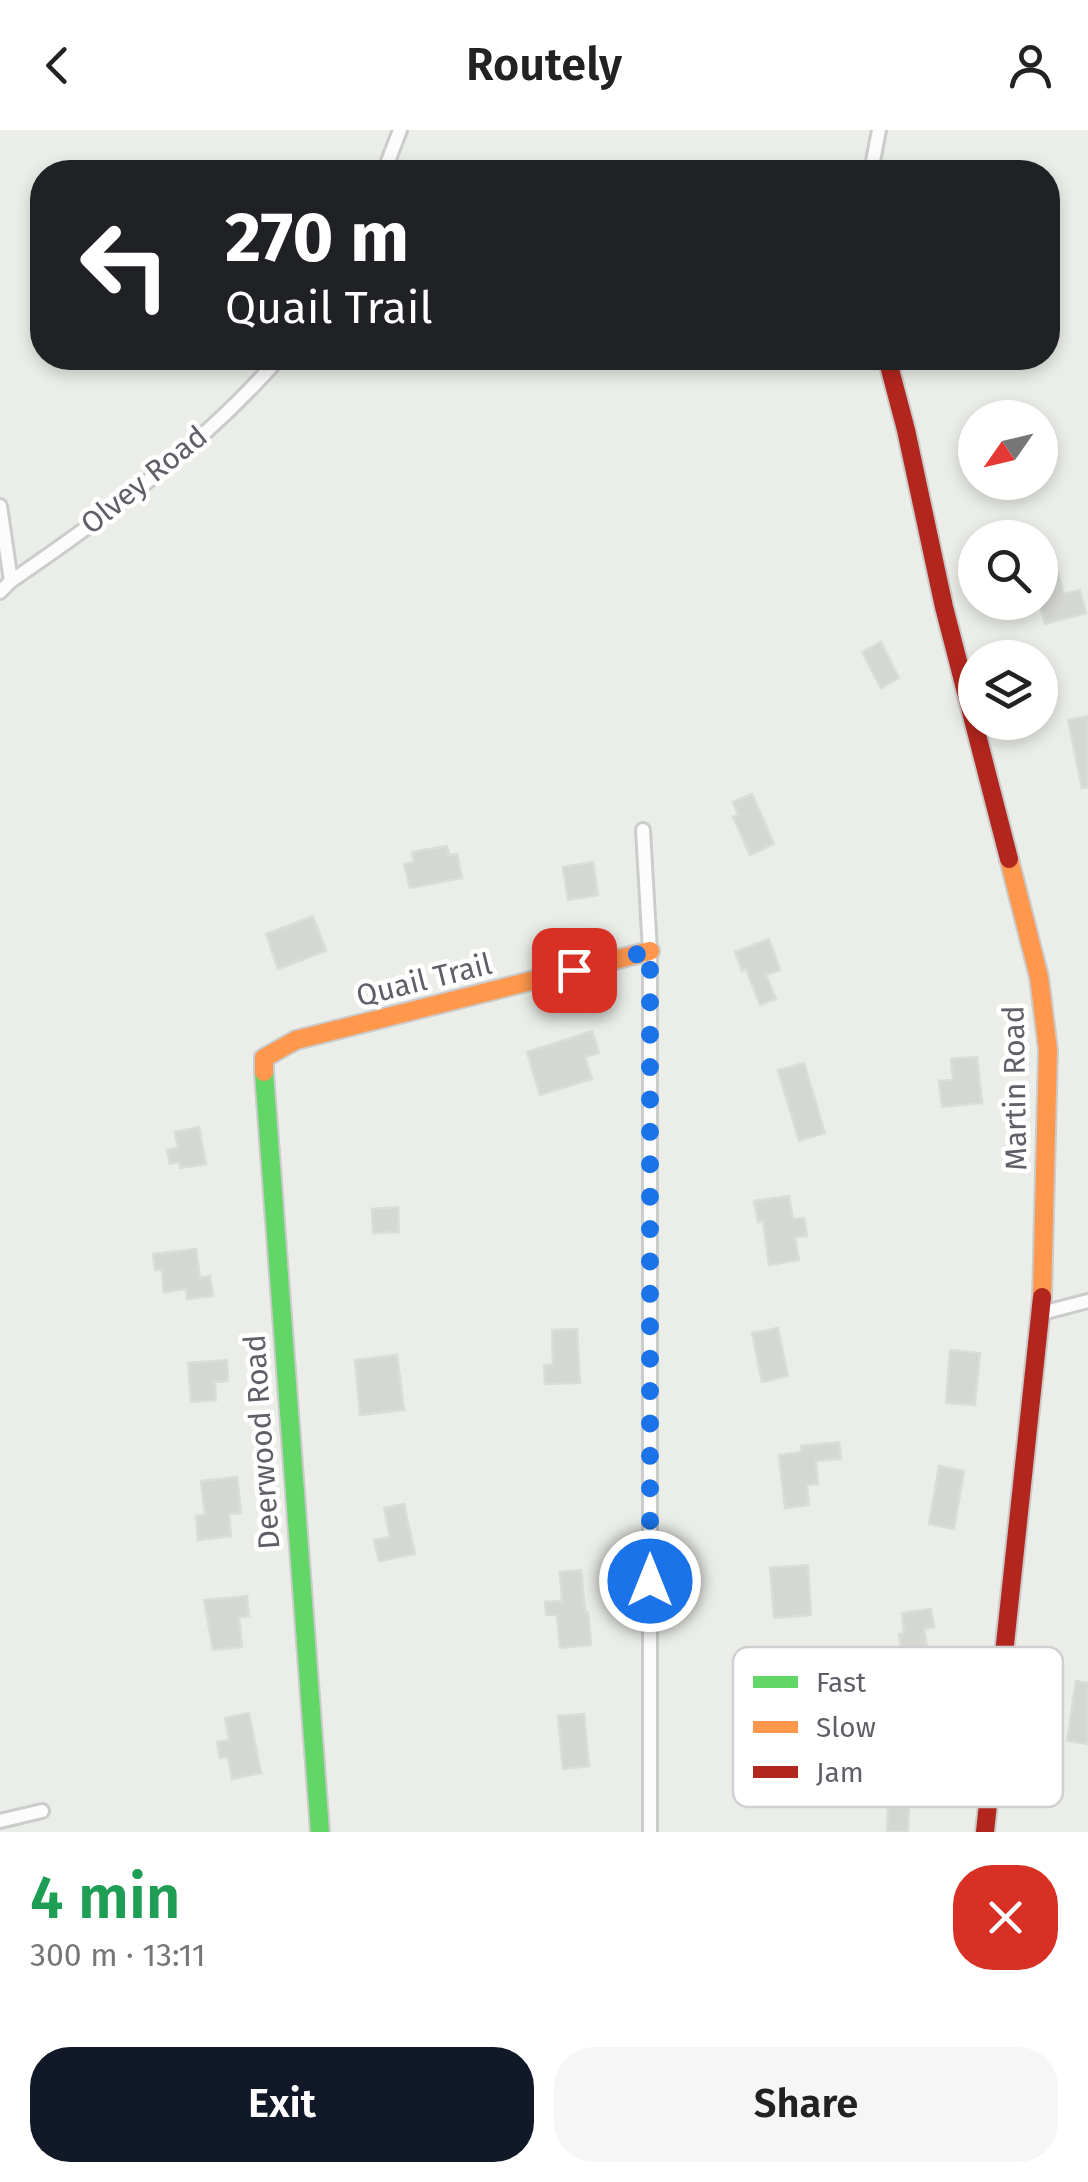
<!DOCTYPE html>
<meta charset="utf-8">
<style>
body{margin:0;font-family:"Fira Sans",sans-serif;background:#f6f6f6;color:#222;height:100vh;display:flex;flex-direction:column;font-size:38px;white-space:nowrap}
*{box-sizing:border-box;margin:0}
p{font-size:32px;color:#767676}
.icon{flex:none;width:55px;height:55px;fill:none;stroke:currentColor;stroke-width:2;stroke-linecap:round;stroke-linejoin:round}
.map{position:relative;height:1702px;overflow:hidden}
.side{display:flex;flex-direction:column;background:#fff;flex:1}
.side>*{flex:none}
.banner{position:absolute;left:30px;top:30px;width:1030px;height:210px;border-radius:40px;box-shadow:0 5px 15px #0003;background:#202124;color:#fff;overflow:hidden}
.needle{width:65px;rotate:236deg}
.controls{position:absolute;left:958px;top:270px;display:grid;gap:20px}
.controls a{display:grid;place-items:center;width:100px;height:100px;border-radius:50%;background:#fff;box-shadow:0 5px 15px #0003;font-size:50px}
.pin{position:absolute;display:grid;place-items:center;width:85px;height:85px;color:#fff;margin:-42px;border-radius:20px;box-shadow:0 5px 15px #0006}
.me{position:absolute;width:110px;margin:-55px;rotate:0deg;stroke-linejoin:round;filter:drop-shadow(0 0 8px #0008)}
.turn{display:flex;align-items:center;gap:35px;height:210px;padding:0 30px;font-size:45px}
.turn .icon{width:130px;height:130px;stroke-width:2.5}
.turn b{display:block;font-size:70px;line-height:85px}
.round{display:grid;place-items:center;flex:none;width:105px;height:105px;border-radius:40px;background:#f6f6f6}
.summary{display:flex;align-items:center;justify-content:space-between;height:170px;padding:0 30px}
h1{font-size:60px;font-weight:600;line-height:75px;color:#1e9e55}
.primary-button{display:flex;gap:20px;margin-top:auto;padding:20px 30px}
.primary-button a{flex:1;height:115px;border-radius:40px;background:#111827;color:#fff;font-size:40px;font-weight:600;line-height:115px;text-align:center}
.primary-button a+a{background:#f6f6f6;color:#222}
header{display:flex;justify-content:space-between;align-items:center;height:130px;padding:0 30px;background:#fff;font-size:45px;font-weight:600}
.map>svg:first-child{display:block}
</style>
<header><svg class="icon" aria-label="back" viewBox="0 0 24 24"><path d="M15 5l-7 7 7 7"/></svg>Routely<svg class="icon" aria-label="person" viewBox="0 0 24 24"><circle cx="12" cy="8" r="4"/><path d="M4 21q1-7 8-7t8 7"/></svg></header>
<div class="map">
<svg width="1088" height="1702" viewBox="0 0 1088 1702">
<rect width="100%" height="100%" fill="#ebeee8"/>
<g fill="#d5d7d3" stroke="#daded8" stroke-width="2.5">
<path d="M1058,441L1064,464L1080,460L1086,483L1045,494L1040,475V446Z"/>
<path d="M881,512L899,548L881,558L862,522Z"/>
<path d="M1088,586V657L1082,658L1068,590Z"/>
<path d="M752,664L774,714L750,725L733,687L738,685L733,672Z"/>
<path d="M447,716L449,725L457,724L462,748L410,758L404,734L414,732L412,722Z"/>
<path d="M593,732L598,765L568,770L563,737Z"/>
<path d="M313,786L326,821L278,839L266,804Z"/>
<path d="M769,809L780,840L766,845L776,869L760,875L746,839L742,841L735,822Z"/>
<path d="M592,901L599,923L585,927L592,949L540,965L527,922Z"/>
<path d="M977,927L982,973L942,977L939,951L953,950L951,929Z"/>
<path d="M804,933L825,1003L799,1011L778,940Z"/>
<path d="M199,997L206,1034L180,1038L179,1032L170,1034L167,1020L178,1018L175,1002Z"/>
<path d="M789,1066L793,1089L804,1088L807,1106L795,1107L799,1130L769,1135L763,1091L758,1092L754,1071Z"/>
<path d="M398,1077L399,1102L373,1103L372,1079Z"/>
<path d="M196,1119L200,1148L210,1146L213,1166L187,1169L186,1159L164,1162L162,1140H155L153,1124Z"/>
<path d="M778,1198L788,1246L762,1252L752,1203Z"/>
<path d="M577,1199L580,1253L545,1254L544,1235H553L552,1200Z"/>
<path d="M950,1220L980,1223L975,1275L946,1273Z"/>
<path d="M397,1225L404,1280L360,1285L355,1230Z"/>
<path d="M227,1230L228,1251L215,1252L216,1270L191,1272L188,1233Z"/>
<path d="M839,1312L841,1329L816,1331L818,1354L807,1355L809,1375L785,1378L779,1325L801,1322V1316Z"/>
<path d="M939,1336L964,1341L954,1399L929,1394Z"/>
<path d="M237,1347L241,1383L229,1384L231,1406L198,1410L196,1386L205,1385L201,1351Z"/>
<path d="M404,1374L415,1424L379,1431L374,1410L390,1407L384,1378Z"/>
<path d="M808,1435L811,1485L774,1488L770,1438Z"/>
<path d="M581,1440L585,1482H588L591,1515L560,1518L557,1485H546L545,1472L562,1471L560,1442Z"/>
<path d="M247,1466L249,1486L239,1487L242,1517L213,1520L204,1470Z"/>
<path d="M931,1479L934,1497L924,1499L931,1543L905,1546L899,1504H904L902,1483Z"/>
<path d="M1076,1551L1088,1553V1614L1067,1611Z"/>
<path d="M249,1583L261,1643L232,1649L228,1627L220,1628L217,1612L229,1610L225,1588Z"/>
<path d="M584,1584L589,1636L563,1639L558,1586Z"/>
<path d="M888,1672L909,1673L908,1702H887Z"/>
</g>
<g fill="none" stroke-linecap="round" stroke-linejoin="round">
<g stroke="#cbcccc" stroke-width="18">
<g id="street">
<path d="M384,42L400,0"/>
<path d="M871,42L879,0"/>
<path d="M0,376L11,451"/>
<path d="M0,462L11,451C106,386 203,315 279,228"/>
<path d="M643,700L650,821V1702"/>
<path d="M1042,1183L1088,1171"/>
<path d="M0,1691L42,1681"/>
</g>
</g>
<g stroke="#cacbca" stroke-width="22">
<path id="fast" d="M264,942L320,1702"/>
</g>
<g stroke="#cacbca" stroke-width="22">
<g id="slow">
<path d="M1009,729L1039,847L1048,920L1042,1167"/>
<path d="M264,942V928L296,910L650,821"/>
</g>
</g>
<g stroke="#cacbca" stroke-width="22">
<g id="jam">
<path d="M887,228L906,300L944,477L1009,729"/>
<path d="M985,1702L1042,1167"/>
</g>
</g>
<use href="#street" stroke="#fcfcfc" stroke-width="12"/>
<use href="#fast" stroke="#63d668" stroke-width="18"/>
<use href="#slow" stroke="#ff974d" stroke-width="18"/>
<use href="#jam" stroke="#b3261e" stroke-width="18"/>
</g>
<g fill="none" stroke-linecap="round" stroke-linejoin="round">
<path stroke="#1a73e8" stroke-width="18" stroke-dasharray="0 32.4" d="M574,840L650,821V1451"/>
</g>
<g text-anchor="middle" dominant-baseline="central" stroke-width="9" stroke-linejoin="round" paint-order="stroke">
<g font-size="30" fill="#615e67" stroke="#fff">
<text transform="translate(144 350) rotate(-39)">Olvey Road</text>
<text transform="translate(424 850) rotate(-14)">Quail Trail</text>
<text transform="translate(1015 958) rotate(-91)">Martin Road</text>
<text transform="translate(262 1312) rotate(-94)">Deerwood Road</text>
</g>
</g>
<rect x="733" y="1517" width="330" height="160" rx="15" fill="#fff" stroke="#d0cfd1" stroke-width="2.5"/>
<rect x="753" y="1546" width="45" height="12" fill="#63d668"/>
<rect x="753" y="1591" width="45" height="12" fill="#ff974d"/>
<rect x="753" y="1636" width="45" height="12" fill="#b3261e"/>
<g font-size="28" fill="#615e67">
<text x="816" y="1562">Fast</text>
<text x="816" y="1607">Slow</text>
<text x="816" y="1652">Jam</text>
</g>
</svg>
<div class="controls">
<a><svg class="needle" viewBox="-14 -14 28 28"><path d="M0-13l5 13h-10z" fill="#e53935"/><path d="M0 13l5-13h-10z" fill="#767676"/></svg></a>
<a><svg class="icon" aria-label="search" viewBox="0 0 24 24"><circle cx="10" cy="10" r="6"/><path d="M15 15l6 6"/></svg></a>
<a><svg class="icon" aria-label="layers" viewBox="0 0 24 24"><path d="M12 4l9 5-9 5-9-5zM3 14l9 5 9-5"/></svg></a>
</div>
<div class="pin" style="left:574px;top:840px;background:#d93025"><svg class="icon" aria-label="arrive" viewBox="0 0 24 24"><path d="M6 21V4h12l-3 4 3 4H6"/></svg></div>
<svg class="me" style="left:650px;top:1451px" viewBox="-20 -20 40 40"><circle r="17" fill="#1a73e8" stroke="#fff" stroke-width="3"/><path d="M0-11L8 9 0 5-8 9z" fill="#fff"/></svg>
<div class="banner">
<div class="turn"><svg class="icon" aria-label="left" viewBox="0 0 24 24"><path d="M17 20v-9H6M10 6l-5 5 5 5"/></svg><div><b>270 m</b>Quail Trail</div></div>
</div>
</div>
<section class="side">
<div class="summary"><div><h1>4 min</h1><p>300 m · 13:11</p></div><a class="round" style="background:#d93025;color:#fff"><svg class="icon" aria-label="close" viewBox="0 0 24 24"><path d="M6 6l12 12M18 6L6 18"/></svg></a></div>
<div class="primary-button"><a>Exit</a><a>Share</a></div>
</section>
